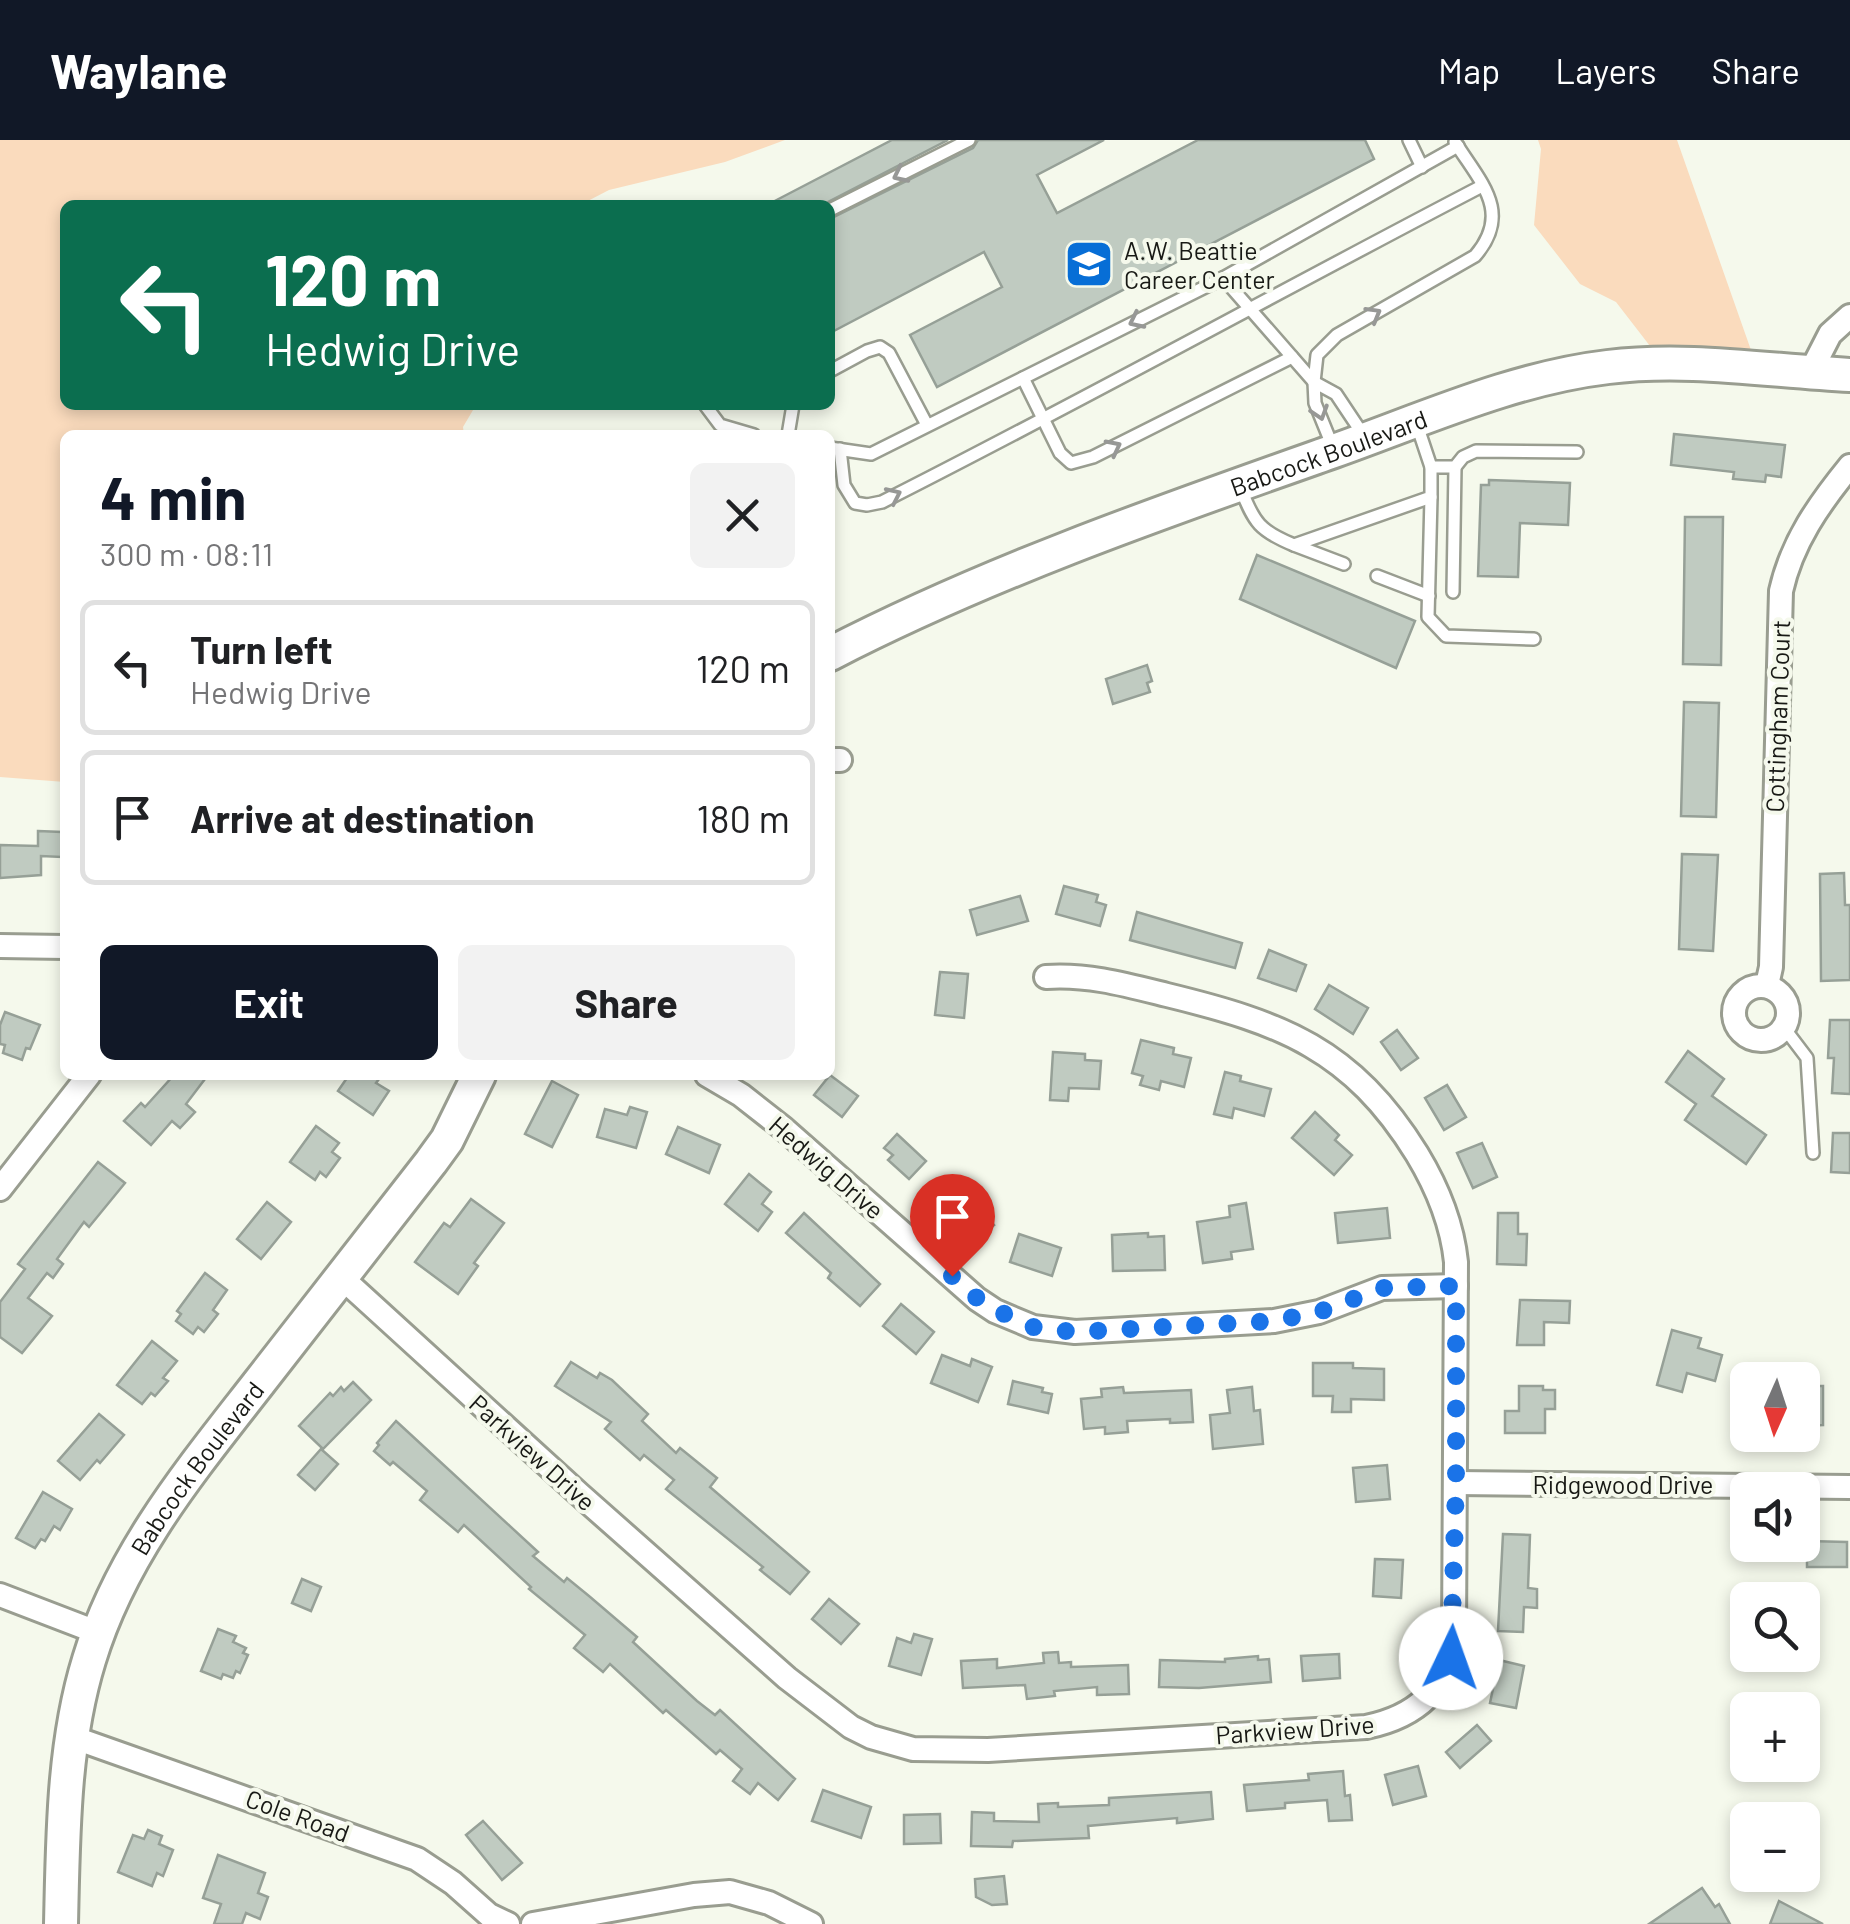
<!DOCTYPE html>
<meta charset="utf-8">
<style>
body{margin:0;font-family:Barlow,sans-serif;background:#f2f2f2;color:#202124;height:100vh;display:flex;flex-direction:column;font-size:38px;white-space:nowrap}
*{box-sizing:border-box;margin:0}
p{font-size:32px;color:#757577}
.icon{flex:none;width:55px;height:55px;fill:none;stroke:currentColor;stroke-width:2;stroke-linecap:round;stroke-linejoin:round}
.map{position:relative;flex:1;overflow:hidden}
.panel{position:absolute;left:60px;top:290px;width:775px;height:650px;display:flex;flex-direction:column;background:#fff;border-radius:15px;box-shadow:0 5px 15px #0003}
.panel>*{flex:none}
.top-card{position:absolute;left:60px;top:60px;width:775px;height:210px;border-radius:15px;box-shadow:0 5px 15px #0003;background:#0b6e4f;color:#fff;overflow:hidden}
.needle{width:65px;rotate:183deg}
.tools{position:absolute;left:1730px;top:1222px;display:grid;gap:20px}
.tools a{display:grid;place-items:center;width:90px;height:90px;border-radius:15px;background:#fff;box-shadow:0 5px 15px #0003;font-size:50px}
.pin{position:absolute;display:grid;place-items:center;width:85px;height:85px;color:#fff;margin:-102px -42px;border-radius:50% 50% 50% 0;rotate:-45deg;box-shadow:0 0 10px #0007}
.pin .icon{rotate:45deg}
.me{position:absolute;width:110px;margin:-55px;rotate:3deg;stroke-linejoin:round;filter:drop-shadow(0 0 8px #0008)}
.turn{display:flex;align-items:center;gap:35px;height:210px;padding:0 40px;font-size:45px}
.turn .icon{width:130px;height:130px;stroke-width:2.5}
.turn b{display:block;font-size:70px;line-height:85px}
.round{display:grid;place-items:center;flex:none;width:105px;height:105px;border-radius:15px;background:#f2f2f2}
.headline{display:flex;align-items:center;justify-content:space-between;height:170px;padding:0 40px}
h1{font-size:60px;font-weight:700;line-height:75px;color:#111827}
.cta{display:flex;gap:20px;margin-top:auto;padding:20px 40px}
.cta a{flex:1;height:115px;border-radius:15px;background:#111827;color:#fff;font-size:40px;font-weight:700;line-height:115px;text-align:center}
.cta a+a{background:#f2f2f2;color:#202124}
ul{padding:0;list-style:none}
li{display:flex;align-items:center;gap:30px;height:135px;margin:0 20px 15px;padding:0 20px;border:5px solid #e0e0e0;border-radius:15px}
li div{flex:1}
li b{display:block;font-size:38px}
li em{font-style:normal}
header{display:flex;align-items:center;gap:60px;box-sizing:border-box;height:140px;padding:0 50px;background:#111827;color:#fff}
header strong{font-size:48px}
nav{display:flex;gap:55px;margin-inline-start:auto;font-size:35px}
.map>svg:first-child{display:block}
</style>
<header>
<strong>Waylane</strong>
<nav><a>Map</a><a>Layers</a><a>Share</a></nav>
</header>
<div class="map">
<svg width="1850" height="1784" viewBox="0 0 1850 1784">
<rect width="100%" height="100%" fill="#f5f9ec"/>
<g fill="#fadbbd">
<path d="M0,0H785L725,22L609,50L580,65H65V265H476L463,287L464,295H65V642L0,637Z"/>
<path d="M1538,0H1677L1752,213L1650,206L1616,162L1580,144L1534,85L1541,9Z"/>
</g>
<g fill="#c0cbc1" stroke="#96a097" stroke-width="2.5">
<path d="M892,0H948L822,65H767Z"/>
<path d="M978,0H1104L1037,35L1057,73L1198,0H1365L1374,19L937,247L910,195L1002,147L984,112L830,193V79L973,8Z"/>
<path d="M1674,294L1785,305L1781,337L1766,335L1765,342L1733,339L1734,332L1671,325Z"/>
<path d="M1489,340L1570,343L1568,385L1520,383L1518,437L1478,436L1481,345H1489Z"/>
<path d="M1685,377H1723L1721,525L1683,524Z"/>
<path d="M1257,415L1415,481L1396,528L1240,459Z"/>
<path d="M1147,525L1152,541L1147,543L1150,552L1113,564L1106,539Z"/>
<path d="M1684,562L1719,563L1716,677L1681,676Z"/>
<path d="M38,691L62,692V717L41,716V735L0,738V705L38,706Z"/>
<path d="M1682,714L1718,715L1713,811L1679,809Z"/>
<path d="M1844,733L1845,765H1850V840L1821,841L1820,734Z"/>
<path d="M1064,746L1098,755L1096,762L1106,765L1100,786L1056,774Z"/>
<path d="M1020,756L1028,781L977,795L970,770Z"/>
<path d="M1137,772L1242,803L1235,828L1130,800Z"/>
<path d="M1269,810L1306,825L1296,851L1258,838Z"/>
<path d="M940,832L968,834L964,878L935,875Z"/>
<path d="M1329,845L1368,868L1353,894L1315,869Z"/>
<path d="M5,872L40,885L30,909L26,908L22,920L3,913L5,905L0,904V885Z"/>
<path d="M1830,880H1850V954L1832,953L1834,918H1828Z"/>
<path d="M1397,890L1418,918L1401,930L1381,902Z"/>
<path d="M1141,900L1174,908L1173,914L1191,918L1184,947L1161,941L1159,950L1140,945L1143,936L1132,933Z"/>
<path d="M1688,911L1724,939L1712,956L1766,995L1746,1024L1685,980L1696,964L1666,942Z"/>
<path d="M1053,912L1085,914V920L1101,921L1099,949L1069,948L1068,961L1050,960Z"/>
<path d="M1225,932L1241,936L1240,941L1271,949L1264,976L1234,968L1232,978L1214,974Z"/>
<path d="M174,935H208L186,964L195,972L180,988L172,981L151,1005L124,981L141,963L145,967Z"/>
<path d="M349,935H382L376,943L389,951L373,975L338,951Z"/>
<path d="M830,935L858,956L842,977L814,955Z"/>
<path d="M552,941L578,955L552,1007L525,994Z"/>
<path d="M1447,945L1466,977L1444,990L1425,958Z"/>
<path d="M630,967L647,972L636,1008L597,997L605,969L627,975Z"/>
<path d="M1315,972L1339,995L1335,1000L1352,1015L1334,1035L1292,998Z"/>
<path d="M316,986L339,1003L332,1012L340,1018L326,1037L320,1032L315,1040L290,1022Z"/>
<path d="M678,987L720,1005L709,1033L666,1014Z"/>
<path d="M1833,993H1850V1033L1831,1032Z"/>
<path d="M897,994L926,1021L909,1039L888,1020L893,1015L884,1008Z"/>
<path d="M1482,1003L1497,1037L1473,1048L1457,1013Z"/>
<path d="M98,1022L125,1043L89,1087L84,1082L57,1119L63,1124L53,1138L47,1133L28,1158L52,1176L22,1213L0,1197V1162L25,1129L18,1124Z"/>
<path d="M749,1034L771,1052L762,1064L772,1072L758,1091L725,1064Z"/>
<path d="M970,1057L994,1085L975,1101L951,1073Z"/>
<path d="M471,1059L504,1083L474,1123L478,1126L458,1154L415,1122L444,1083L450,1087Z"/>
<path d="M267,1062L291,1082L261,1119L237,1099Z"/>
<path d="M1246,1063L1253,1109L1231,1112L1232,1119L1203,1123L1197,1082L1230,1077L1229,1066Z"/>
<path d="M1387,1068L1390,1098L1338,1103L1335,1073Z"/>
<path d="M804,1073L880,1144L860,1166L828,1138L831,1133L786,1093Z"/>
<path d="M1498,1073H1518V1094H1527L1526,1125L1497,1124Z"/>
<path d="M1148,1093V1097L1164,1096L1165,1130L1113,1131L1112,1095Z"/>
<path d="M1019,1094L1061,1108L1052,1136L1010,1122Z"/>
<path d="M205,1133L227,1150L213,1170L218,1174L204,1192L198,1187L193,1194L176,1181L181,1174L177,1171Z"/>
<path d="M1520,1160L1570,1161L1569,1183L1544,1182V1205H1517Z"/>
<path d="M901,1164L934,1192L916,1214L883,1186Z"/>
<path d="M1672,1190L1701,1198L1698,1208L1722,1215L1715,1241L1687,1233L1682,1252L1657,1245Z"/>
<path d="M152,1201L177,1221L163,1238L168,1241L155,1256L151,1253L142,1264L117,1245Z"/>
<path d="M942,1215L970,1226L972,1219L992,1227L978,1262L931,1243Z"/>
<path d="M571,1222L597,1238L600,1233L612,1240L648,1274L642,1281L676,1313L680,1308L717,1338L710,1347L809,1432L790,1454L760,1430L763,1427L666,1349L674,1340L644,1315L640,1320L605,1289L611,1282L555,1246Z"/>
<path d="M1313,1223H1353V1228L1384,1229V1260L1351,1259V1272H1332L1333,1256H1313Z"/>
<path d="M1013,1241L1043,1248L1042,1252L1052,1254L1048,1273L1008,1264Z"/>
<path d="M353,1242L371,1260L323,1309L299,1286L330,1253L333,1256L341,1247L344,1251Z"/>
<path d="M1519,1246H1543V1250H1555V1269H1545V1293H1505V1271H1519Z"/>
<path d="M1802,1246H1823V1285L1802,1286Z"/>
<path d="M1123,1247L1124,1253L1191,1250L1193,1282L1170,1283V1279L1127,1281L1128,1292L1105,1294V1287L1084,1289L1081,1259L1102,1257L1101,1249Z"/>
<path d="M1252,1247L1254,1271L1260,1270L1263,1304L1213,1309L1210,1275L1230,1273L1227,1250Z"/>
<path d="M99,1274L124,1295L100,1323L97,1320L80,1340L58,1321Z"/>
<path d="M396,1281L538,1412L533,1416L564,1442L567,1438L589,1456L637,1497L633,1502L697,1561L715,1575L720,1570L795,1639L778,1660L758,1643L750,1654L733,1641L742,1629L720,1610L716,1614L666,1570L663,1573L610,1524L603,1532L574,1508L585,1495L529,1449L531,1447L464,1385L458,1392L420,1360L427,1351L393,1322L390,1325L374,1311L379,1305L377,1303Z"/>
<path d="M321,1309L338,1324L315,1350L298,1335Z"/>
<path d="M1387,1325L1390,1359L1356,1362L1353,1328Z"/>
<path d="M43,1352L72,1369L60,1390L54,1386L45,1401L41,1399L35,1408L16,1398Z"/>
<path d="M1503,1394L1530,1395L1528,1448L1537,1449V1468L1524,1467L1523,1492L1498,1491Z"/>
<path d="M1807,1401L1847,1402V1427H1807Z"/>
<path d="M1375,1419L1403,1420L1401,1458L1373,1456Z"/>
<path d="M302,1439L321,1447L311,1471L292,1463Z"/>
<path d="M829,1459L859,1484L841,1504L812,1479Z"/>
<path d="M218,1489L236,1496L233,1502L246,1508L243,1513L248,1515L240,1533L236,1531L233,1538L223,1534L221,1539L201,1531Z"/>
<path d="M914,1494L932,1499L921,1535L889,1526L897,1498L911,1503Z"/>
<path d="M1058,1512L1059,1523L1071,1522V1527L1128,1525L1129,1554L1097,1555V1547L1054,1551L1055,1556L1027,1559L1025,1545L963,1548L961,1521L997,1519V1528L1044,1523L1043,1513Z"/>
<path d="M1339,1514L1340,1538L1303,1541L1301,1516Z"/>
<path d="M1258,1516V1520L1269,1519L1271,1542L1199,1548L1159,1547L1160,1520L1225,1522V1519Z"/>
<path d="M1499,1520L1524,1526L1516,1568L1490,1563Z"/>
<path d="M1477,1585L1491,1601L1460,1628L1446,1612Z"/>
<path d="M1418,1626L1426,1656L1393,1665L1385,1635Z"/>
<path d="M1343,1631L1345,1656L1350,1655L1352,1680L1329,1681L1327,1660L1285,1663V1668L1247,1671L1244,1645L1309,1640L1308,1634Z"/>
<path d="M823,1650L871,1667L861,1698L812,1681Z"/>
<path d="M1211,1652L1213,1679L1177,1683V1678L1088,1686L1089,1698L1013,1701L1012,1707L971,1706L972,1672L994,1673V1681L1039,1682L1038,1664L1058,1663V1667L1109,1665V1658Z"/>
<path d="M940,1674L941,1703L904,1704V1675Z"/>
<path d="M483,1681L522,1723L502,1740L466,1695Z"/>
<path d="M148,1690L162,1696L159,1704L173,1710L163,1736L157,1733L152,1746L118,1732L133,1695L144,1699Z"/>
<path d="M218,1715L265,1733L258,1753L268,1757L260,1779L246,1773L242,1784H214L221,1764L203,1758Z"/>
<path d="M1004,1736L1007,1764L992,1765L976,1757L975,1739Z"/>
<path d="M1702,1748L1715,1767L1719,1764L1730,1784H1649Z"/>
<path d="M1779,1761L1823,1784H1770Z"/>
</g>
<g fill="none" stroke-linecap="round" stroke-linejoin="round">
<g stroke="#999d90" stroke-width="16">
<g id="service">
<path d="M1409,0L1422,27"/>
<path d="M830,70L969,0"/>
<path d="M1223,138L1314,242"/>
<path d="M830,231L867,211L880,207L889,213L927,285"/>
<path d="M1023,238L1060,313L1071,323L1093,317L1292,217"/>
<path d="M1314,242L1317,215L1337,195L1475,116C1513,72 1480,42 1455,2"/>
<path d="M705,265L720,285L754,295"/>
<path d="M788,295L793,265"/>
<path d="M830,308L871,314L1223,138L1458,6"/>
<path d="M840,309L844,345L855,363L867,365L882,362C1084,260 1282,150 1482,46"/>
<path d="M1334,310L1315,263L1314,242L1336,254L1364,296"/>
<path d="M1431,327H1455L1463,317L1476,311L1577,312"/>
<path d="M1241,349C1254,383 1260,391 1294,405L1431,357V327L1417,285"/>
<path d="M1431,357L1428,477L1446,496L1534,499"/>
<path d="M1294,405L1344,424"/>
<path d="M1377,436L1429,456"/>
<path d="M1453,452L1455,327"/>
<path d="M1785,889L1807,918L1813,1013"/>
</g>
</g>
<g stroke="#999d90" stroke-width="28">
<g id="minor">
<path d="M1810,233L1830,194L1850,176"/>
<path d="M830,620H840"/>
<path d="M0,806L65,807"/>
<path d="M1767,845L1771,827L1781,451C1792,402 1819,364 1850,326"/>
<circle cx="1761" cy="873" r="27"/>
<path d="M707,935L741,955L783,988L977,1159L995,1171L1033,1187L1075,1192L1274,1181L1319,1172L1382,1148L1456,1146"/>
<path d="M0,1049L89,935"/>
<path d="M341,1137L579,1354L787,1538L851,1587L871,1597L913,1609L988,1610L1366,1587C1415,1577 1447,1550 1454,1499L1456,1122C1452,1083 1437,1047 1417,1014C1352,909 1282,883 1167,855C1127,845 1088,834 1046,837"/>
<path d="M1456,1343L1850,1347"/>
<path d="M0,1455L99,1493"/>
<path d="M72,1597L417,1719L453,1743L489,1775L508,1784"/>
<path d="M533,1784L694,1755L730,1752L769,1763L811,1784"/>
</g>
</g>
<g stroke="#999d90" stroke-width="38">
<g id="secondary">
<path id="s1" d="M830,514C991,431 1164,371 1334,311C1424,279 1514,238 1608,227C1688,217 1770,231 1850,235"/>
<path id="s2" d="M61,1784C63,1697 63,1604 89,1520C121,1414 191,1330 258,1244C316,1170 374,1096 431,1022L447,1000L479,935"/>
</g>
</g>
<use href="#service" stroke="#fff" stroke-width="11"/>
<use href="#minor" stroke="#fff" stroke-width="22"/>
<use href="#secondary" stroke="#fff" stroke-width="32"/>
</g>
<defs><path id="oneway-chevron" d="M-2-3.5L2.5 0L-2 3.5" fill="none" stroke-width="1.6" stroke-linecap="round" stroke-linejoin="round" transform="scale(2.5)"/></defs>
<g stroke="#979896">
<use href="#oneway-chevron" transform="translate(900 35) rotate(154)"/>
<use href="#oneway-chevron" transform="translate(1374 174) rotate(-30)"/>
<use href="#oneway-chevron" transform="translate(1136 181) rotate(154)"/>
<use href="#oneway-chevron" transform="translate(1320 273) rotate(72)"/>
<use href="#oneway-chevron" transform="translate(1114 307) rotate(-27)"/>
<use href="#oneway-chevron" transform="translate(894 355) rotate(-25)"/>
</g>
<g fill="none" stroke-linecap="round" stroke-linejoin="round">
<path stroke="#1a73e8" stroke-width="18" stroke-dasharray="0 32.4" d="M952,1136L978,1159L1015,1180L1033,1187L1074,1192L1274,1181L1319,1172L1382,1148L1456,1146V1343L1451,1518"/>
</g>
<defs>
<g id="school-square" transform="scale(2.5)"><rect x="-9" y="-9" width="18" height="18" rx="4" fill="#076ed6" stroke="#f5f9ec"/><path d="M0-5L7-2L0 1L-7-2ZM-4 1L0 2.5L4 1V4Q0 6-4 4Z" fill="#fff"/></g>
</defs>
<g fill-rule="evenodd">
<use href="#school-square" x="1089" y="124"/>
</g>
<g text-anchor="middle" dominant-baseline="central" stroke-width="8" stroke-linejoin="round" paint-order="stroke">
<g font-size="25" fill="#181915" stroke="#f5f9ec" text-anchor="start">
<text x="1124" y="110">A.W. Beattie<tspan x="1124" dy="29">Career Center</tspan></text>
</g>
<g font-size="25" fill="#181915" stroke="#f5f9ec">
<text stroke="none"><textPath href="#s1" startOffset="538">Babcock Boulevard</textPath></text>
<text transform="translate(1777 576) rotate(-88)">Cottingham Court</text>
<text transform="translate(827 1027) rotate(41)">Hedwig Drive</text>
<text transform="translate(533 1312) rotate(42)">Parkview Drive</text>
<text stroke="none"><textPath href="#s2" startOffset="488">Babcock Boulevard</textPath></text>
<text x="1623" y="1344">Ridgewood Drive</text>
<text transform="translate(1295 1589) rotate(-4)">Parkview Drive</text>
<text transform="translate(298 1675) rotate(20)">Cole Road</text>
</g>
</g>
</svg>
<div class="tools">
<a><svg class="needle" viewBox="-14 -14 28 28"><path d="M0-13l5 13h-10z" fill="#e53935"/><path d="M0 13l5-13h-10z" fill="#757577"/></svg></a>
<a><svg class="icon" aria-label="sound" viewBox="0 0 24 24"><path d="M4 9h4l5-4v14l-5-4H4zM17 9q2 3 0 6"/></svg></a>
<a><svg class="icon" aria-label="search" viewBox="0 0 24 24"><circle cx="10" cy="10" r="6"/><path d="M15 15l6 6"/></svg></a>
<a>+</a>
<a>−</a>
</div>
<div class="pin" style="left:952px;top:1136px;background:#d93025"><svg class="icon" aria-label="arrive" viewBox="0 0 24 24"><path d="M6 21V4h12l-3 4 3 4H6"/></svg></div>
<svg class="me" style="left:1451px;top:1518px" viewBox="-20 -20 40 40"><circle r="19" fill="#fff"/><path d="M0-13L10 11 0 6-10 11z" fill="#1a73e8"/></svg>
<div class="top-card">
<div class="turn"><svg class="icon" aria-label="left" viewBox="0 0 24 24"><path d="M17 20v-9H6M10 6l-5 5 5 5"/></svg><div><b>120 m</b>Hedwig Drive</div></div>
</div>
<section class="panel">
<div class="headline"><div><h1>4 min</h1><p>300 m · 08:11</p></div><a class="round"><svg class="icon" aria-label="close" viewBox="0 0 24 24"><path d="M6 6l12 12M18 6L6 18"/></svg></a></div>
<ul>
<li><svg class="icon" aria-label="left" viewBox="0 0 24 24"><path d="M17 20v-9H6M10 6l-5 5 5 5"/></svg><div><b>Turn left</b><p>Hedwig Drive</p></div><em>120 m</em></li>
<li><svg class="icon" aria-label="arrive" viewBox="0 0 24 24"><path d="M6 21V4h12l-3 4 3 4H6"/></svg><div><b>Arrive at destination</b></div><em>180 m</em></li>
</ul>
<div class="cta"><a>Exit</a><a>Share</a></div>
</section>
</div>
